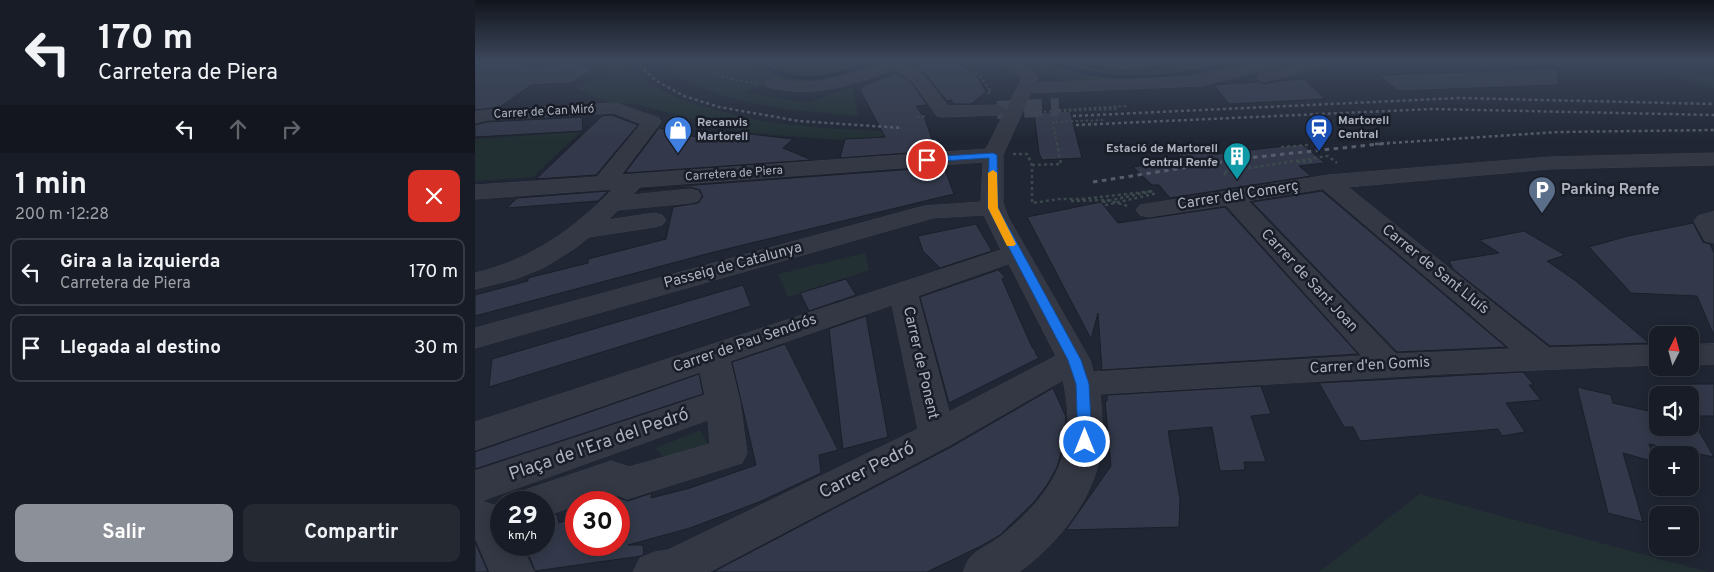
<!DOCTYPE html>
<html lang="es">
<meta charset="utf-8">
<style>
body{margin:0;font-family:Overpass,sans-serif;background:#252932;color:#f1f3f6;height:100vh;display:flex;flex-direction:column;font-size:19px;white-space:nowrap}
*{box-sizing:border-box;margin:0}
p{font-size:16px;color:#9fa1a7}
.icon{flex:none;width:28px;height:28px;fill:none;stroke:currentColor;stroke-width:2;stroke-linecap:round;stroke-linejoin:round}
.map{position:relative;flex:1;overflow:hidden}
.drawer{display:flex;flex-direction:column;background:#181c26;width:475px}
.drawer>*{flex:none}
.guide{background:#181c26;color:#f1f3f6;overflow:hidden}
.needle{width:32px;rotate:6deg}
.fabs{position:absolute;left:1174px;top:326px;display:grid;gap:10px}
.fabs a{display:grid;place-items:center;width:50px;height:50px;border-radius:10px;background:#181c26;box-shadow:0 2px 12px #0003,0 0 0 1px #363a43;font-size:25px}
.speed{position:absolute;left:15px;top:491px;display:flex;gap:10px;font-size:25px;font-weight:700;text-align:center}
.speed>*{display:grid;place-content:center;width:65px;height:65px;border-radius:50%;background:#181c26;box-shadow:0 2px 12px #0003,0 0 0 1px #363a43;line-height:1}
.speed small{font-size:12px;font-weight:400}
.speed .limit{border:8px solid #d22;background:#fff;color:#111}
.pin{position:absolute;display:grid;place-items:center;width:42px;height:42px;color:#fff;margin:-21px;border:2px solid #fff;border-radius:50%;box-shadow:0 1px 5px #0007}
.me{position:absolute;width:55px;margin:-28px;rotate:0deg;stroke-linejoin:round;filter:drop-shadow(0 0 4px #0008)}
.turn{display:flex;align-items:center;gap:18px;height:105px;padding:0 15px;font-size:22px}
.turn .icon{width:65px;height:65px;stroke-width:2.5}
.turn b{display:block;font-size:35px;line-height:42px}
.lanes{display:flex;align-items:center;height:48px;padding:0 15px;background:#0003;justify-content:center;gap:25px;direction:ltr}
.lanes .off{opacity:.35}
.round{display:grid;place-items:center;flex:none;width:52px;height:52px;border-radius:10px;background:#252932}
.overview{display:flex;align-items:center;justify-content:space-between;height:85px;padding:0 15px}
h1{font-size:30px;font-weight:700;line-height:38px}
.action{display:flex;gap:10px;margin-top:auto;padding:10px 15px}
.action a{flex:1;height:58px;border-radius:10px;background:#8c9099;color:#fff;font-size:20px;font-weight:700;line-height:58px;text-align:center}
.action a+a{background:#252932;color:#f1f3f6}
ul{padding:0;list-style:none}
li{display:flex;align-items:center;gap:15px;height:68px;margin:0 10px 8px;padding:0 5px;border:2px solid #363a43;border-radius:10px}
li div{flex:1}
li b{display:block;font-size:19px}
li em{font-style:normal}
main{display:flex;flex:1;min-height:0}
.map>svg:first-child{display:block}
</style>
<main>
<section class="drawer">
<div class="guide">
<div class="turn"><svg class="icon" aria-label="left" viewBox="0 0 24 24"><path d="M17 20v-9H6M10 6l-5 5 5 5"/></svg><div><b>170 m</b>Carretera de Piera</div></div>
<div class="lanes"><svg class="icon" aria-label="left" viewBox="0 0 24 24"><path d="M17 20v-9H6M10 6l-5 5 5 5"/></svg><svg class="icon off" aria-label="ahead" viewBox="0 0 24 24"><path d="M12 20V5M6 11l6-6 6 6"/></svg><svg class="icon off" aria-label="right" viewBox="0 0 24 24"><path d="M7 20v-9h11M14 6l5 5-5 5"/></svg></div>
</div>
<div class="overview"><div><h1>1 min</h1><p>200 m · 12:28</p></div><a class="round" style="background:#d93025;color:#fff"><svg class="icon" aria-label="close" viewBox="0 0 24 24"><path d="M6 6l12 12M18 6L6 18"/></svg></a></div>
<ul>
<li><svg class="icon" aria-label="left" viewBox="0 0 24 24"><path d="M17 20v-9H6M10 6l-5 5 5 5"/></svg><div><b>Gira a la izquierda</b><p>Carretera de Piera</p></div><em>170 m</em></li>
<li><svg class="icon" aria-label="arrive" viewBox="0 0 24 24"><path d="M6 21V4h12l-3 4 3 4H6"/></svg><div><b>Llegada al destino</b></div><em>30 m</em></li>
</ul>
<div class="action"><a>Salir</a><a>Compartir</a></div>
</section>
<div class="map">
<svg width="1239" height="572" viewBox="0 0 1239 572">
<rect width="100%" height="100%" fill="#202633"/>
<g fill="#223034">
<path d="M119,61H150L151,65L174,84L207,100L244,111L291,122L347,128L425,132L421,137L364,140L275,133L160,104L133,103L99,87L137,76L126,64Z"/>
<path d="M180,61H411L356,78L327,81L307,79L268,92L332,103L378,87L383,116C313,110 238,105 180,61Z"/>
<path d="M546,61H597L620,69L651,73L682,70L722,61H797L727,79L597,85Z"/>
<path d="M1200,71L1239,77V89L1193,73Z"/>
<path d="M105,132L58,177L0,181V139Z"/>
<path d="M390,253L394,270L313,297L303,274Z"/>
<path d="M225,430L238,453L195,466L181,448Z"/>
<path d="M945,494L1233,572H844Z"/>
</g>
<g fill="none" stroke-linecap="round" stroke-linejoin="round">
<g stroke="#151c2f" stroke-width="4">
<path d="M278,61C320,87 355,80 398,61"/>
<path d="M568,61C637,85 698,80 768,61"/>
</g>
</g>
<g fill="#33394a" stroke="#1b1f2a">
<path d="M0,61H56L48,66L97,63L119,68L97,83L56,85L25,107L0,110Z"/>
<path d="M479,61L500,73L511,92L496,104H479L476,100L472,101L452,76L439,67L448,63Z"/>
<path d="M1083,69V85L923,91L904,75Z"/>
<path d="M421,73L436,82L452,105L441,106L450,119L461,151L365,158L370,139L410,137L385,90L390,85Z"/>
<path d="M829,79L850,99L754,104L739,85L783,82L790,84L803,81Z"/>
<path d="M595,111L607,158L567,160L564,153L559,113Z"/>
<path d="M136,115L163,125L121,175L61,179L127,116Z"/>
<path d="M107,117L108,131L0,137V125L12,122Z"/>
<path d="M184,128L221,137L231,136L241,130L318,139L308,148L337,160L150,173Z"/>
<path d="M827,144L850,163L824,166L836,176L695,198L684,185H677L658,167L707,159L698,149L730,145L741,154Z"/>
<path d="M467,167L470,170L479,194L235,253L0,316V295L53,281V278L113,263V259L191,239L198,207L223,203L228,197L225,190L215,187L164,190L166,189Z"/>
<path d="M133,191L123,201L32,208L42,198Z"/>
<path d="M847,191L1031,347L922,352L777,202Z"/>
<path d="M626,202L643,223L750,207L883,354L627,370L623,313L616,339L552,217Z"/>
<path d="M1218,223L1228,242L1235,244L1239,253V336L1222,296L1156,293L1114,247L1153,236Z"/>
<path d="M501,224L517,251L465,268L448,251L443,236Z"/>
<path d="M1049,231L1090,255L1072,261L1101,281L1174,343L1075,346L978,269L974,261L1024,253L1004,240Z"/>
<path d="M526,269L524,271L530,277L527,279L541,311L557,347L561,352L560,353L564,358L474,403L445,297Z"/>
<path d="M371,279L381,295L334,311L325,293Z"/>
<path d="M268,285L276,306L14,387L17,359Z"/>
<path d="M391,316L413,437L368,449L354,329Z"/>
<path d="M310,344L363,450L344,455L346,473L284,502L215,528L153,545H168L169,554L166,556L60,571L50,545H69V519L82,514L84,523L101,516V545H144V498L153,501L177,493L176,498L215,488L281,465L257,362Z"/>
<path d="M1048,372L1059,385H1054L1066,400L1031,403L1050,432L1027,436L1023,429L885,441L878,427H869L844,383Z"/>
<path d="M224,374L228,394L0,469V452Z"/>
<path d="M1215,384H1239V416H1225L1215,405Z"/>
<path d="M786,386L796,414L776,416L791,462H769L770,470L745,471L737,427L693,431L705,499L704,527L591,530L636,466L630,401H632V395Z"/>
<path d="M1102,387L1136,395L1138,403L1182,413V428H1222L1239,457L1174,444L1180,462L1148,453L1168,522L1133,513Z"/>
<path d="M578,388L591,417L588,446L582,467L572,485L559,502L525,535L508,545L452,572H238L476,447Z"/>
<path d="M0,542L13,572H0Z"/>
</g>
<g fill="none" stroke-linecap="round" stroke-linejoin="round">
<path stroke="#3c424f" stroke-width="18" stroke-dasharray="18 9" stroke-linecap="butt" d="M522,110L584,107"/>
<g stroke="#3d414e" stroke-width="1">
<g id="minor">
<path d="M400,61C443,61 448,74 473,106L522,105L528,106L531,110L547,78C541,68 527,70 522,61C542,61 551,60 563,78L561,83L727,76L791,61H815L813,64L727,86L556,93L528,155V203L533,217L615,360L618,372L887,356L751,205L673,217L665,215L661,210L665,205L853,175L1074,157L1239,153V165L1074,169L873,187L1074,348L1182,345V365L966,374L625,394C627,415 629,435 625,455C617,502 581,545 544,572H488C490,568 492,561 495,558C502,549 517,544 526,536C580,492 604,451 588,380L475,445L234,572H158L165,558L180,552L193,550L443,429L417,305L255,361L265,402L272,453L267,463L152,499L135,492L108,502H101V505L69,517V502H44L50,490L136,461L154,467L235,444L233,420L6,501L26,507V545H46L59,572H15L0,537V471L230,395L225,372L0,450V422L526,250L509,215L458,218L0,348V328L449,206L506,202L508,162L165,187L157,195L215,189L223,191L226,196L223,201L215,203L143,210L133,220L179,213L187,215L191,220L187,225L179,227L114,237L99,249L68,268L40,279L0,289V273C56,260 99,229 138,189L0,199V185L122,177L166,124L139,113L12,120L0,123V112L11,110L141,103L184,118L186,122L146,175L511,149L530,111L528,114L522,115L468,117L462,116L437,81L419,70C375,85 339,99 292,87L290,84L292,81C304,78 316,82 327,82C355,82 378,73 404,65ZM848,189L1036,349L921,354L773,201ZM534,264L581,356L474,412L443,296Z"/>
<path d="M613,61H689L686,64C662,70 640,70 616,64Z"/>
<path d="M836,61H861L858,64L790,82L784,80L782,77L784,74Z"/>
<path d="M1239,212V243L1230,241L1219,221L1223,216Z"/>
<path d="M1239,344V364L1215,365V345Z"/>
</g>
</g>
<g stroke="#3b494d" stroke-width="2" stroke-dasharray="2.5 2.5" stroke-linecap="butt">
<path d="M220,61C238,76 260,81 283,83"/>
<path d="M485,61C499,68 507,79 516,91L512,94"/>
<path d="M559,112L642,109L641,107L585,110L651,106L650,104"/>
<path d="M449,117H443L450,116"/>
<path d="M582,144L578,122L629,120"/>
</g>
<g stroke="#3b494d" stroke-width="2.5" stroke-dasharray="3 3" stroke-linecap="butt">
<path d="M806,147L834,145"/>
<path d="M538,154H552L557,165V203L585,199H607"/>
<path d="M822,162L838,161"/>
<path d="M557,165L586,164L582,143"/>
<path d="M751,175L748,172L853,156L862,163"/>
<path d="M596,201L632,200L653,206"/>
</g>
<use href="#minor" fill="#343844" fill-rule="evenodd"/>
<g stroke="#565c6b" stroke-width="2.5" stroke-dasharray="3 3" stroke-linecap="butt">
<path d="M160,61L180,80L209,96L244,107L324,121L427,128"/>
<path d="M598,116L984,98L1239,104"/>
<path d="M601,125L957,109L1239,115"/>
<path d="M900,144L1083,132L1239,130"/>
</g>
<path stroke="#565c6b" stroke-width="3" stroke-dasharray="4.5 4.5" stroke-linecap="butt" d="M618,182L772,158L914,143"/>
<path stroke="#3b494d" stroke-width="2.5" stroke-dasharray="3 3" stroke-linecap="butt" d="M607,199L678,191L628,202L631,205L683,193"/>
</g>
<linearGradient id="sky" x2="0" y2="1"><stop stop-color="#12151c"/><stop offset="0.43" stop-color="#3c475b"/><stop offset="1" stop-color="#3c475b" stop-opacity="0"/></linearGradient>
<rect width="1239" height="141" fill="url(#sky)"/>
<path fill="#1a73e8" stroke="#114b97" d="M518,153L522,155L523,208L606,360L614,384L617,442L615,446L610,448L605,446L603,442L601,384L593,360L513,208L514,158L452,162L448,160L452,157Z"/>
<path fill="#f59e0b" d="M518,170L522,173L523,208L541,244L539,246H532L513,208V173Z"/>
<defs>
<g id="station-pin" transform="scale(1.4375)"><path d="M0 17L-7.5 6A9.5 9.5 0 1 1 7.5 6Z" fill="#1a4fb4" stroke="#191d28"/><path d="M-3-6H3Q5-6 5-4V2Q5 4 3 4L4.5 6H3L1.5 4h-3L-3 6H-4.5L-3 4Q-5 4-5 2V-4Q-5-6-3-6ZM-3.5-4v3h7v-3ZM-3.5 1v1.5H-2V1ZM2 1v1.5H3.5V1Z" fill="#fff"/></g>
<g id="shop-pin" transform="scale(1.4375)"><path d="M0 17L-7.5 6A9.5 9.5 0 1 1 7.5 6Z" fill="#3f7fe0" stroke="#191d28"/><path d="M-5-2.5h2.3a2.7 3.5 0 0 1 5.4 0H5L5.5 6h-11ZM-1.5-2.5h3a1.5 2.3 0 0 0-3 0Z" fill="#fff"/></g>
<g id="building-pin" transform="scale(1.4375)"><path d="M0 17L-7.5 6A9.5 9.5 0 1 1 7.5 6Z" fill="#0f9aa8" stroke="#191d28"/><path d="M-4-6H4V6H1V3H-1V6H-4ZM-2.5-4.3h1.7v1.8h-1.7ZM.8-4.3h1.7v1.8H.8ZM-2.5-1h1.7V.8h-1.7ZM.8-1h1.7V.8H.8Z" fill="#fff"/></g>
<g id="parking-pin" transform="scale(1.4375)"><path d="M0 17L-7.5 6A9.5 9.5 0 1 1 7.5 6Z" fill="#5c6f8a" stroke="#191d28"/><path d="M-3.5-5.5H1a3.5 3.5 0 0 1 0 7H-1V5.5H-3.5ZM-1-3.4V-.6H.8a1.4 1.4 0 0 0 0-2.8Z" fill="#fff"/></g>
</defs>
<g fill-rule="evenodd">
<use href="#station-pin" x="844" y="128"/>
<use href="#shop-pin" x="203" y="130"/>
<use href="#building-pin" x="762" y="156"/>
<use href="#parking-pin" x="1067" y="190"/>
</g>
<g text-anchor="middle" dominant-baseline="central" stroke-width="5" stroke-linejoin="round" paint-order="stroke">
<g font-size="12" fill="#adb2c1" stroke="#191d28">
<text transform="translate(69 112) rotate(-3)">Carrer de Can Miró</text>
<text transform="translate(259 174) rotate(-4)">Carretera de Piera</text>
</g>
<g font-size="12" font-weight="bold" fill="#adb2c1" stroke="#191d28" text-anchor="start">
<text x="863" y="121">Martorell<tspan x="863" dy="14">Central</tspan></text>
<text x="222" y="123">Recanvis<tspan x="222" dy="14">Martorell</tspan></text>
<text x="743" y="149" text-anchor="end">Estació de Martorell<tspan x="743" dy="14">Central Renfe</tspan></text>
</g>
<g font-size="15" font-weight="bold" fill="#adb2c1" stroke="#191d28" text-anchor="start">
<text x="1086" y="190">Parking Renfe</text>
</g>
<g font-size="15" fill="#adb2c1" stroke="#191d28">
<text transform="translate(763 196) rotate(-9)">Carrer del Comerç</text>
<text transform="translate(258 266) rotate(-15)">Passeig de Catalunya</text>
<text transform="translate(960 270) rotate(39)">Carrer de Sant Lluís</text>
<text transform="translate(834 281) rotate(47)">Carrer de Sant Joan</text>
<text transform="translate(270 344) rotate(-19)">Carrer de Pau Sendrós</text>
<text transform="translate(445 363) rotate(77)">Carrer de Ponent</text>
<text transform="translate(895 366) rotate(-3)">Carrer d'en Gomis</text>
</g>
<g font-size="18" fill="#adb2c1" stroke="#191d28">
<text transform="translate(124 445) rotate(-19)">Plaça de l'Era del Pedró</text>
<text transform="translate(392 471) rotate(-27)">Carrer Pedró</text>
</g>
</g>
</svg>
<div class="fabs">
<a><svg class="needle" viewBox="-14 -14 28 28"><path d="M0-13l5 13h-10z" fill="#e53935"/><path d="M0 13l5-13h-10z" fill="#9fa1a7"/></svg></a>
<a><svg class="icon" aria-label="sound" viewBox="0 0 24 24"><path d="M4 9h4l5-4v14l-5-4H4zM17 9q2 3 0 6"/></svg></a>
<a>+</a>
<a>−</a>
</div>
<div class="speed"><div>29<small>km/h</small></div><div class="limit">30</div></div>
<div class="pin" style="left:452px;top:160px;background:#d93025"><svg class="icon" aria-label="arrive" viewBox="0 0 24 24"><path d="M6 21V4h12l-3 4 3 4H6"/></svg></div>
<svg class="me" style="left:610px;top:442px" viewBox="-20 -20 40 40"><circle r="17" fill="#1a73e8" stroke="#fff" stroke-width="3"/><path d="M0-11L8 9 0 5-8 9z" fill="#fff"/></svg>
</div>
</main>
